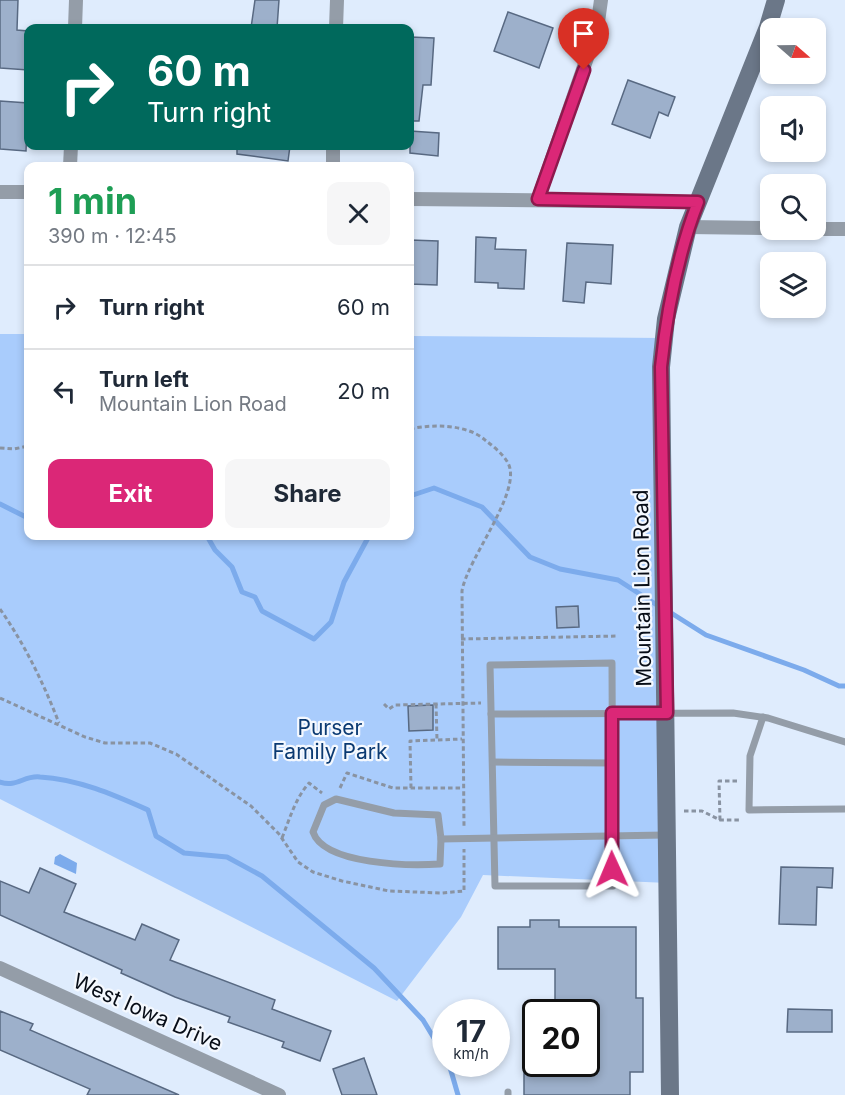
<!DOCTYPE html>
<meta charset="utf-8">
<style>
body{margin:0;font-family:Inter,sans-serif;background:#f6f6f7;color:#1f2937;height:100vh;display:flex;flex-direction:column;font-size:22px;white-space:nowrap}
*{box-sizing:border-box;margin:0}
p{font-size:20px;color:#747a83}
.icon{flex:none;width:33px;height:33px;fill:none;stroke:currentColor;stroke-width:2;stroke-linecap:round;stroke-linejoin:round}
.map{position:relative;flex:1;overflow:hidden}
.sheet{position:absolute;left:24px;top:162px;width:390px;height:378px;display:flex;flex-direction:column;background:#fff;border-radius:12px;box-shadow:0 3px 9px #0003}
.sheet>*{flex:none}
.guide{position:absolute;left:24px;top:24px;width:390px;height:126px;border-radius:12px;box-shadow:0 3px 9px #0003;background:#00695c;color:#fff;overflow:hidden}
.needle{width:39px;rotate:110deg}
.controls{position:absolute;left:760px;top:18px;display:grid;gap:12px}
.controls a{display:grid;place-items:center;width:66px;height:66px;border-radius:12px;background:#fff;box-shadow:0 3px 9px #0003;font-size:30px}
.speed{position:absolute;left:432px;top:999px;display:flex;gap:12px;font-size:30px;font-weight:700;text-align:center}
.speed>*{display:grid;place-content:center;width:78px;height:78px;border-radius:50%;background:#fff;box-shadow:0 3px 9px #0003;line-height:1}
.speed small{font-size:15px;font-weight:400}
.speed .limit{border:3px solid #111;border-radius:9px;background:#fff;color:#111}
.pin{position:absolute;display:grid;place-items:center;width:51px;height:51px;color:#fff;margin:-62px -26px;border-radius:50% 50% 50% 0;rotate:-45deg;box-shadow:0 0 6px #0007}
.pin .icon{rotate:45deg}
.me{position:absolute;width:66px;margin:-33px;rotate:359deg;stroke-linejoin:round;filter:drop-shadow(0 0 4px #0008)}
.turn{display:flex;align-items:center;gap:21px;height:126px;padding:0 24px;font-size:27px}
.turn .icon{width:78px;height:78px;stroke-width:2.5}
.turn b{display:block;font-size:42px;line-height:51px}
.round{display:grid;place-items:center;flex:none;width:63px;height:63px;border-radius:12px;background:#f6f6f7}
.summary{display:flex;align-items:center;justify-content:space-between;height:102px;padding:0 24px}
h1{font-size:36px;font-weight:700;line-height:45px;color:#1e9e55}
.action{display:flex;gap:12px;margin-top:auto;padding:12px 24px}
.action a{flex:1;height:69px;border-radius:12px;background:#db2777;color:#fff;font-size:24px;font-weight:700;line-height:69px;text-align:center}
.action a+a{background:#f6f6f7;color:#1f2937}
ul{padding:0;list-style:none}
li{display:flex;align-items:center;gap:18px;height:84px;padding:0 24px;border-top:2px solid #e0e1e3}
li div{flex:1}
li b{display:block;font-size:22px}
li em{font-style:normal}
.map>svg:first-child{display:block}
</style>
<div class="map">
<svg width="845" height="1095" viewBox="0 0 845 1095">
<rect width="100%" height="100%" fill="#dfecfd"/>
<path fill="#a9ccfc" d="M0,334H28V536H410V336L664,338L668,883L483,875L461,917L397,1001L0,799Z"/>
<path fill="#7cabec" d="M60,854L77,863L76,874L54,864L55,857Z"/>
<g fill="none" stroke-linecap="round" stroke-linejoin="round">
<g stroke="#7cabec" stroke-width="5">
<path d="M410,496L434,488L482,507L530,557L560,569L618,580L660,607"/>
<path d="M0,504L28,518"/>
<path d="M207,536L215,550L232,567L242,592L255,597L262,611L314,639L331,622L344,582L369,536"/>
<path d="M668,611L706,635L804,670L839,686H845"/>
<path d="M0,782C17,788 24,775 40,777C78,779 114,795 148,810L156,836L184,853L227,857L262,876L374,968L423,1020L446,1058"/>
<path d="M449,1064L458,1095"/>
</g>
</g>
<g fill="#9db0cb" stroke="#586982" stroke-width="1.5">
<path d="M0,0H18L17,30L28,31V70L0,68Z"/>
<path d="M255,0H279L277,28H251Z"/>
<path d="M508,12L553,28L539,68L494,51Z"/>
<path d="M410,37L434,38L431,85H423L419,121H410Z"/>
<path d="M628,80L675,97L668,116L659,112L650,138L612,124Z"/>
<path d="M0,101L28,103L26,151L0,149Z"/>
<path d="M410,131L439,133L438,156L410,153Z"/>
<path d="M237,146H290L288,161L237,154Z"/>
<path d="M476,237L496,238L495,249L526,250L524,289L498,288V283L475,282Z"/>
<path d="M410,240L438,241L437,285L410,284Z"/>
<path d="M567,243L613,245L611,284L586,282L584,303L563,301Z"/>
<path d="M578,606L579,627L557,628L556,607Z"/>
<path d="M433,705V730L409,731L408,706Z"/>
<path d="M781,867L833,868L832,888L817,887L816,925L779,924Z"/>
<path d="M40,868L76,884L64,912L135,940L142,924L179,940L170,960L275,1000L272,1009L331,1031L320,1061L282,1047L284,1042L228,1022L230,1017L175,997L121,973L122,970L0,915V881L29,893Z"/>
<path d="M530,920H559V927H636V998H643V1072H630V1095H524V1064H586V1012H555V969H498V927H530Z"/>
<path d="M788,1009L832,1010V1032H787Z"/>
<path d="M0,1011L33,1024L30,1030L179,1095H87L90,1089L0,1050Z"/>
<path d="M364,1058L377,1095H342L333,1069Z"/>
</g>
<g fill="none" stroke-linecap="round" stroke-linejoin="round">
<g stroke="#8993a2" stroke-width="3" stroke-dasharray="4.5 3" stroke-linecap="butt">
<path d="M410,429C432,424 467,424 485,440C493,446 503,454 508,463C523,491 467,559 462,591L464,827"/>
<path d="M0,448L14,449L28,446"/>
<path d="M0,609C25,645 43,682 59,723"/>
<path d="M461,639L618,636"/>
<path d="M0,698L85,737L105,743H150L176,754L251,806L279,834L298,862L313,872L342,881L389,891L442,893L464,891V849"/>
<path d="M384,704L389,709L395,705L481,703"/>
<path d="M436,704L437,740"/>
<path d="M340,788L347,773L393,788H463"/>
<path d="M411,788L410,741L462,739"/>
<path d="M684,811H702L720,820H741"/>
<path d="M720,820L719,781H738"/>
<path d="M282,838C290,818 295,799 309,783L322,793"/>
</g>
<g stroke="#949da8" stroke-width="7">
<path d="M612,663L613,886H495L490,665Z"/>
<path d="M491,714L733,713L768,718L845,742"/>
<path d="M763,717L750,756L749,810L845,809"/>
<path d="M493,762L612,763"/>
<path d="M336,799L394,813L438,815L441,839L440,864C411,866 324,865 313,832L324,805Z"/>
<path d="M441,839L665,835"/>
<path d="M508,1092V1095"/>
</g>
<g stroke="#949da8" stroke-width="14">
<path d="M75,28L76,0"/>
<path d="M336,28L337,0"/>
<path d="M70,166L71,146"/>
<path d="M333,166V146"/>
<path d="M0,192H28"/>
<path d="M410,199L698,202"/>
<path d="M538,199L597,29L601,0"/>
<path d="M688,227L771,228"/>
<path d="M816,229H845"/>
<path d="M0,968L279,1095"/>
</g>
<path stroke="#6b7788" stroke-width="18" d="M670,1095L661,367L666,319L688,227L768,27L776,0"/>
</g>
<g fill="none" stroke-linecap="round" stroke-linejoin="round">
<g stroke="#8e194d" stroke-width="15">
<path id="route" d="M584,70L538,199L698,202C677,256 667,310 661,367L667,713H612V869"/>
</g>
<use href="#route" stroke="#db2777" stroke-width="10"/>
</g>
<g text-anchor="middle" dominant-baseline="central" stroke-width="4.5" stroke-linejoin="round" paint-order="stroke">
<g font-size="21" fill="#070d17" stroke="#f4f8fe">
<text transform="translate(642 588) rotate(-91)">Mountain Lion Road</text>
<text transform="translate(148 1012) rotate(24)">West Iowa Drive</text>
</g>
<g font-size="21" fill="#0b3a72" stroke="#f4f8fe">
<text x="330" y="727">Purser<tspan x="330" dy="24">Family Park</tspan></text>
</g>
</g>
</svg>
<div class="controls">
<a><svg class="needle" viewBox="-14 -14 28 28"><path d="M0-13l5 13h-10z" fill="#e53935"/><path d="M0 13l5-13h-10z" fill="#747a83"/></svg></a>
<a><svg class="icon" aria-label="sound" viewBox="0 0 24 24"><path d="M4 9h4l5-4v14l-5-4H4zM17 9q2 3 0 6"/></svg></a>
<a><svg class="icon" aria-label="search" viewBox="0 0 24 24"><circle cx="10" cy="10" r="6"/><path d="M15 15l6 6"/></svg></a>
<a><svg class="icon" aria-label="layers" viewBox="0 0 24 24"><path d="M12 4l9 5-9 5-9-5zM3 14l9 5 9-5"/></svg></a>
</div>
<div class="speed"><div>17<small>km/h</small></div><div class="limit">20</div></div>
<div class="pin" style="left:584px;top:70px;background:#d93025"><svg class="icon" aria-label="arrive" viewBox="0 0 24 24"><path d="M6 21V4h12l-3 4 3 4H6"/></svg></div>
<svg class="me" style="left:612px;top:869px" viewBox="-20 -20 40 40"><path d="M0-17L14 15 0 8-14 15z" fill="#db2777" stroke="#fff" stroke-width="4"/></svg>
<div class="guide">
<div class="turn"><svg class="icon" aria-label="right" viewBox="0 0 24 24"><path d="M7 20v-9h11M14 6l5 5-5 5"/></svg><div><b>60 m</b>Turn right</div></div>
</div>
<section class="sheet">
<div class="summary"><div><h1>1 min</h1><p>390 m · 12:45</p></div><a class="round"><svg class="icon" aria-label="close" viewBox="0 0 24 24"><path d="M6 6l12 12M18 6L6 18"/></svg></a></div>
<ul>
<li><svg class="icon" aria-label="right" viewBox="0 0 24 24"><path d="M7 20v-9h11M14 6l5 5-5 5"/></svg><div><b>Turn right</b></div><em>60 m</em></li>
<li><svg class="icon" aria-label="left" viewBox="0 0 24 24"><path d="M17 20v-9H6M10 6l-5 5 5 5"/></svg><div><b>Turn left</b><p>Mountain Lion Road</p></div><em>20 m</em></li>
</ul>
<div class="action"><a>Exit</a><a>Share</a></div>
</section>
</div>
